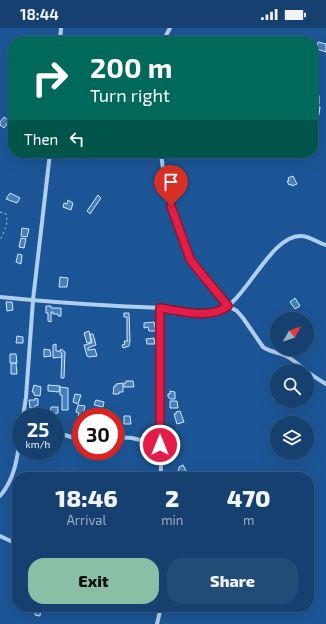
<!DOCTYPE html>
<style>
body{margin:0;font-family:"Exo 2",sans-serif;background:#224b78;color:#f1f3f6;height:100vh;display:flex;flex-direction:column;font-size:15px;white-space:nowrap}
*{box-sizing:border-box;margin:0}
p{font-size:13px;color:#9dafc3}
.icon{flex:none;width:22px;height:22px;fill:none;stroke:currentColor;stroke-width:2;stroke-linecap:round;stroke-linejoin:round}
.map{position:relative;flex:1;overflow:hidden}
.panel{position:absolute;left:12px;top:444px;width:302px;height:140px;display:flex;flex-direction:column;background:#154070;border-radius:16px;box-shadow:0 4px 16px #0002,0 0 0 1px #345983}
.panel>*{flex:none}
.banner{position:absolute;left:8px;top:8px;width:310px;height:122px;border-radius:16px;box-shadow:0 4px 16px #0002,0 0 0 1px #345983;background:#00695c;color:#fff;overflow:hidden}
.needle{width:26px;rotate:50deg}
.tools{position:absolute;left:270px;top:284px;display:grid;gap:8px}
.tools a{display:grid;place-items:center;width:44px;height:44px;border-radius:50%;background:#154070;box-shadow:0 4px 16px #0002,0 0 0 1px #345983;font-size:20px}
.speed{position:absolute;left:12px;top:380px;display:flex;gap:8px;font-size:20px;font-weight:700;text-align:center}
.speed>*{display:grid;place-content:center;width:52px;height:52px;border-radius:50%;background:#154070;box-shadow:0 4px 16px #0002,0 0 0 1px #345983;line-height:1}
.speed small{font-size:10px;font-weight:400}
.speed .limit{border:6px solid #d22;background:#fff;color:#111}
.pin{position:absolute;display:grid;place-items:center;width:34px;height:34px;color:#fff;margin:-41px -17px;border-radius:50% 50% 50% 0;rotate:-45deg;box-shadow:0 0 4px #0007}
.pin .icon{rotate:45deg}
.me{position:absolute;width:44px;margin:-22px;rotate:0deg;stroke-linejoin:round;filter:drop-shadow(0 0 3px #0008)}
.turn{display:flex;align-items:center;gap:14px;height:84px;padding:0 16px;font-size:18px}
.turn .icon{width:52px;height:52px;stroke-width:2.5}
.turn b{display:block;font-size:28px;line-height:34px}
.then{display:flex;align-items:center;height:38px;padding:0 16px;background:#0003;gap:8px;font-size:15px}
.eta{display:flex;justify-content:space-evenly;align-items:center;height:68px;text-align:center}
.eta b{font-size:24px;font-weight:800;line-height:28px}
.action{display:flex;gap:8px;margin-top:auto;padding:8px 16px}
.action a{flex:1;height:46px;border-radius:16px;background:#8abfa5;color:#111;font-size:16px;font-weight:800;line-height:46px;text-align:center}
.action a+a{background:#224b78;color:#f1f3f6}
.status{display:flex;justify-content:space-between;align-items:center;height:28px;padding:0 20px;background:#154070;direction:ltr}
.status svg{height:11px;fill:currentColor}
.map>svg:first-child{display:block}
</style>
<div class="status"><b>18:44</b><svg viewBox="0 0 49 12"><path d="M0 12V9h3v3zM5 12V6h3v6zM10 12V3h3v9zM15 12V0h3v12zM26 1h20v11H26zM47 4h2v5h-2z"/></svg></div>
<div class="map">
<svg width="326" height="596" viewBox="0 0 326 596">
<rect width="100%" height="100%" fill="#1c5596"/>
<g fill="#447fbd" stroke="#d7e8fb">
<path d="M318,14L326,16V24L317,21Z"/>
<rect x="313" y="68" width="6" height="8"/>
<path d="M313,78L320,79L319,87L313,86Z"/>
<path d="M4,89L9,93L4,100L0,97V94Z"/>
<path d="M293,148L297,156L292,158L291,156L289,157L287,153H289L288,150Z"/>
<path d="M10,165L20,170L17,175L6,171Z"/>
<path d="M98,167L101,170L90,186L87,183Z"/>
<path d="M68,172L73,175L71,182L63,179L64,175L67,176Z"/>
<path d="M22,200L29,201L27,209L21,208Z"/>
<path d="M21,210L26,211L24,220L19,219Z"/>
<path d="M18,226L22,227L21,236L16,234Z"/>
<path d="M60,249L68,250L67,259H59Z"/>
<path d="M295,270L300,278L295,281L290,274Z"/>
<path d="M6,274H12L13,282L7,283Z"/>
<path d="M46,278H51V280H61V288H58V286H53V284H51V294L48,293V285H46Z"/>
<path d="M124,285H129L130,313L129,318L123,320L122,317L125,316L124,313H128L127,311V289H124Z"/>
<path d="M154,294L156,303H149L148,299L144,300V295Z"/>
<path d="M89,303L91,314L87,315L84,305Z"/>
<path d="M90,306H93L96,317L88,320V322L95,321L97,328L89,329L87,328L84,317L92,315Z"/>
<path d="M17,308L23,309V315H16Z"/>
<path d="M154,310L155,316H147L146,311Z"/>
<path d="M56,316V323H60L62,325V329L53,330V317Z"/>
<path d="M44,321L50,322L51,328L44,329Z"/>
<path d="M61,321L65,324L64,350H61L62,326L60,323Z"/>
<path d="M10,326H16L17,335H10Z"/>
<path d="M16,335L17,346H11V336Z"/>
<path d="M126,353H133L134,359H124V355H126Z"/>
<path d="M123,355V364H119V366H113L114,358H116V356Z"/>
<path d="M34,357L41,359L40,368L34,367V364H32Z"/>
<path d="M48,357L60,358L59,364L48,363Z"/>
<path d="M60,359L68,360V382H62V367H60Z"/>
<path d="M170,363L175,364V371H170L168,369V366H170Z"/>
<path d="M75,366L81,367L78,376L73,374Z"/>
<path d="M35,370L38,371V377L35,378L34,380H30L29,372H35Z"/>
<path d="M96,372L104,374L103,379L94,377Z"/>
<path d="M170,373H177L178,380H170Z"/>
<path d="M78,377L85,378L83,388H78L79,385L76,384Z"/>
<path d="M51,379H58V385L50,386Z"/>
<path d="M180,383L184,394L177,396L174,386H176V384Z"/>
<path d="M124,388H130L131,396H124Z"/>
<path d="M183,437L187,445L181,448L178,442L179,441V439Z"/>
<path d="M36,579H41L40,588L35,587Z"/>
</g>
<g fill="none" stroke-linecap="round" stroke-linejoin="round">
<path stroke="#b0cfef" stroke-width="1" stroke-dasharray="2 3" stroke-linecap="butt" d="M0,184L6,186C9,195 4,204 0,212"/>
<g stroke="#b0cfef" stroke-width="4">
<path d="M60,13L61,0"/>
<path d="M163,13L170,0"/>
<path d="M161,125L165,157L190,231L200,244L228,278L237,283L243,290L263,319C270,324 277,324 284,327C293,331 299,337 306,343"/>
<path d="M0,269C39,273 79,276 118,278C132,279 146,279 161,280C177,282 201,289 218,284C246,274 270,207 301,208C310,208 318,215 326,217"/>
<path d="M160,280L161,449"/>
<path d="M307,344L326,356"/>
<path d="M23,389L26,369L33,272L50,125"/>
<path d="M55,405C64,405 72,411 81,411"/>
<path d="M115,409L132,410L160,417"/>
<path d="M0,468C16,450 18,425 21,402"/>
<path d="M0,508L17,516"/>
<path d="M157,596L161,579"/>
</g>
</g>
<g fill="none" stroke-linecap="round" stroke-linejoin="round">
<g stroke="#92132f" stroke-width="10">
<path id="route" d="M160,417V280C182,283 209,292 228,278L200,244L190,231L171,178"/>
</g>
<use href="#route" stroke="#e11d48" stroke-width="7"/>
</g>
</svg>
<div class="tools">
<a><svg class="needle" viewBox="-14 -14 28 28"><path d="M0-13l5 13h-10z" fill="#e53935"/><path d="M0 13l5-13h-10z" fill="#9dafc3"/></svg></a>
<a><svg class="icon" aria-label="search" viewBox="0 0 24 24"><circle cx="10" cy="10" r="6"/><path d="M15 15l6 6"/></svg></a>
<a><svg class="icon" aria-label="layers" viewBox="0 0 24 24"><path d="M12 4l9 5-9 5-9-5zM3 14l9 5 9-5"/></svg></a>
</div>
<div class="speed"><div>25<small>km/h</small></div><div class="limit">30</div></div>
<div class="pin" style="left:171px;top:178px;background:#d93025"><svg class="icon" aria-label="arrive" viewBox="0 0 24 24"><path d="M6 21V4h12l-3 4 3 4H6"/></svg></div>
<svg class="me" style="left:160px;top:417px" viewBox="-20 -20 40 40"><circle r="17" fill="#e11d48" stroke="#fff" stroke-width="3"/><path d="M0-11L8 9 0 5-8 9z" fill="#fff"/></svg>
<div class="banner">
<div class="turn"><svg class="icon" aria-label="right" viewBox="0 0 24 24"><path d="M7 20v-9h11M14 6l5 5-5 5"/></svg><div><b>200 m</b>Turn right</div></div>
<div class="then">Then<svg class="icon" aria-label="left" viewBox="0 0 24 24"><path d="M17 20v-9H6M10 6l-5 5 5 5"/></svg></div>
</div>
<section class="panel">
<div class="eta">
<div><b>18:46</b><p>Arrival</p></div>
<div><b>2</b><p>min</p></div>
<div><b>470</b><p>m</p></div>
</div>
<div class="action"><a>Exit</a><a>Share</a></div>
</section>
</div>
